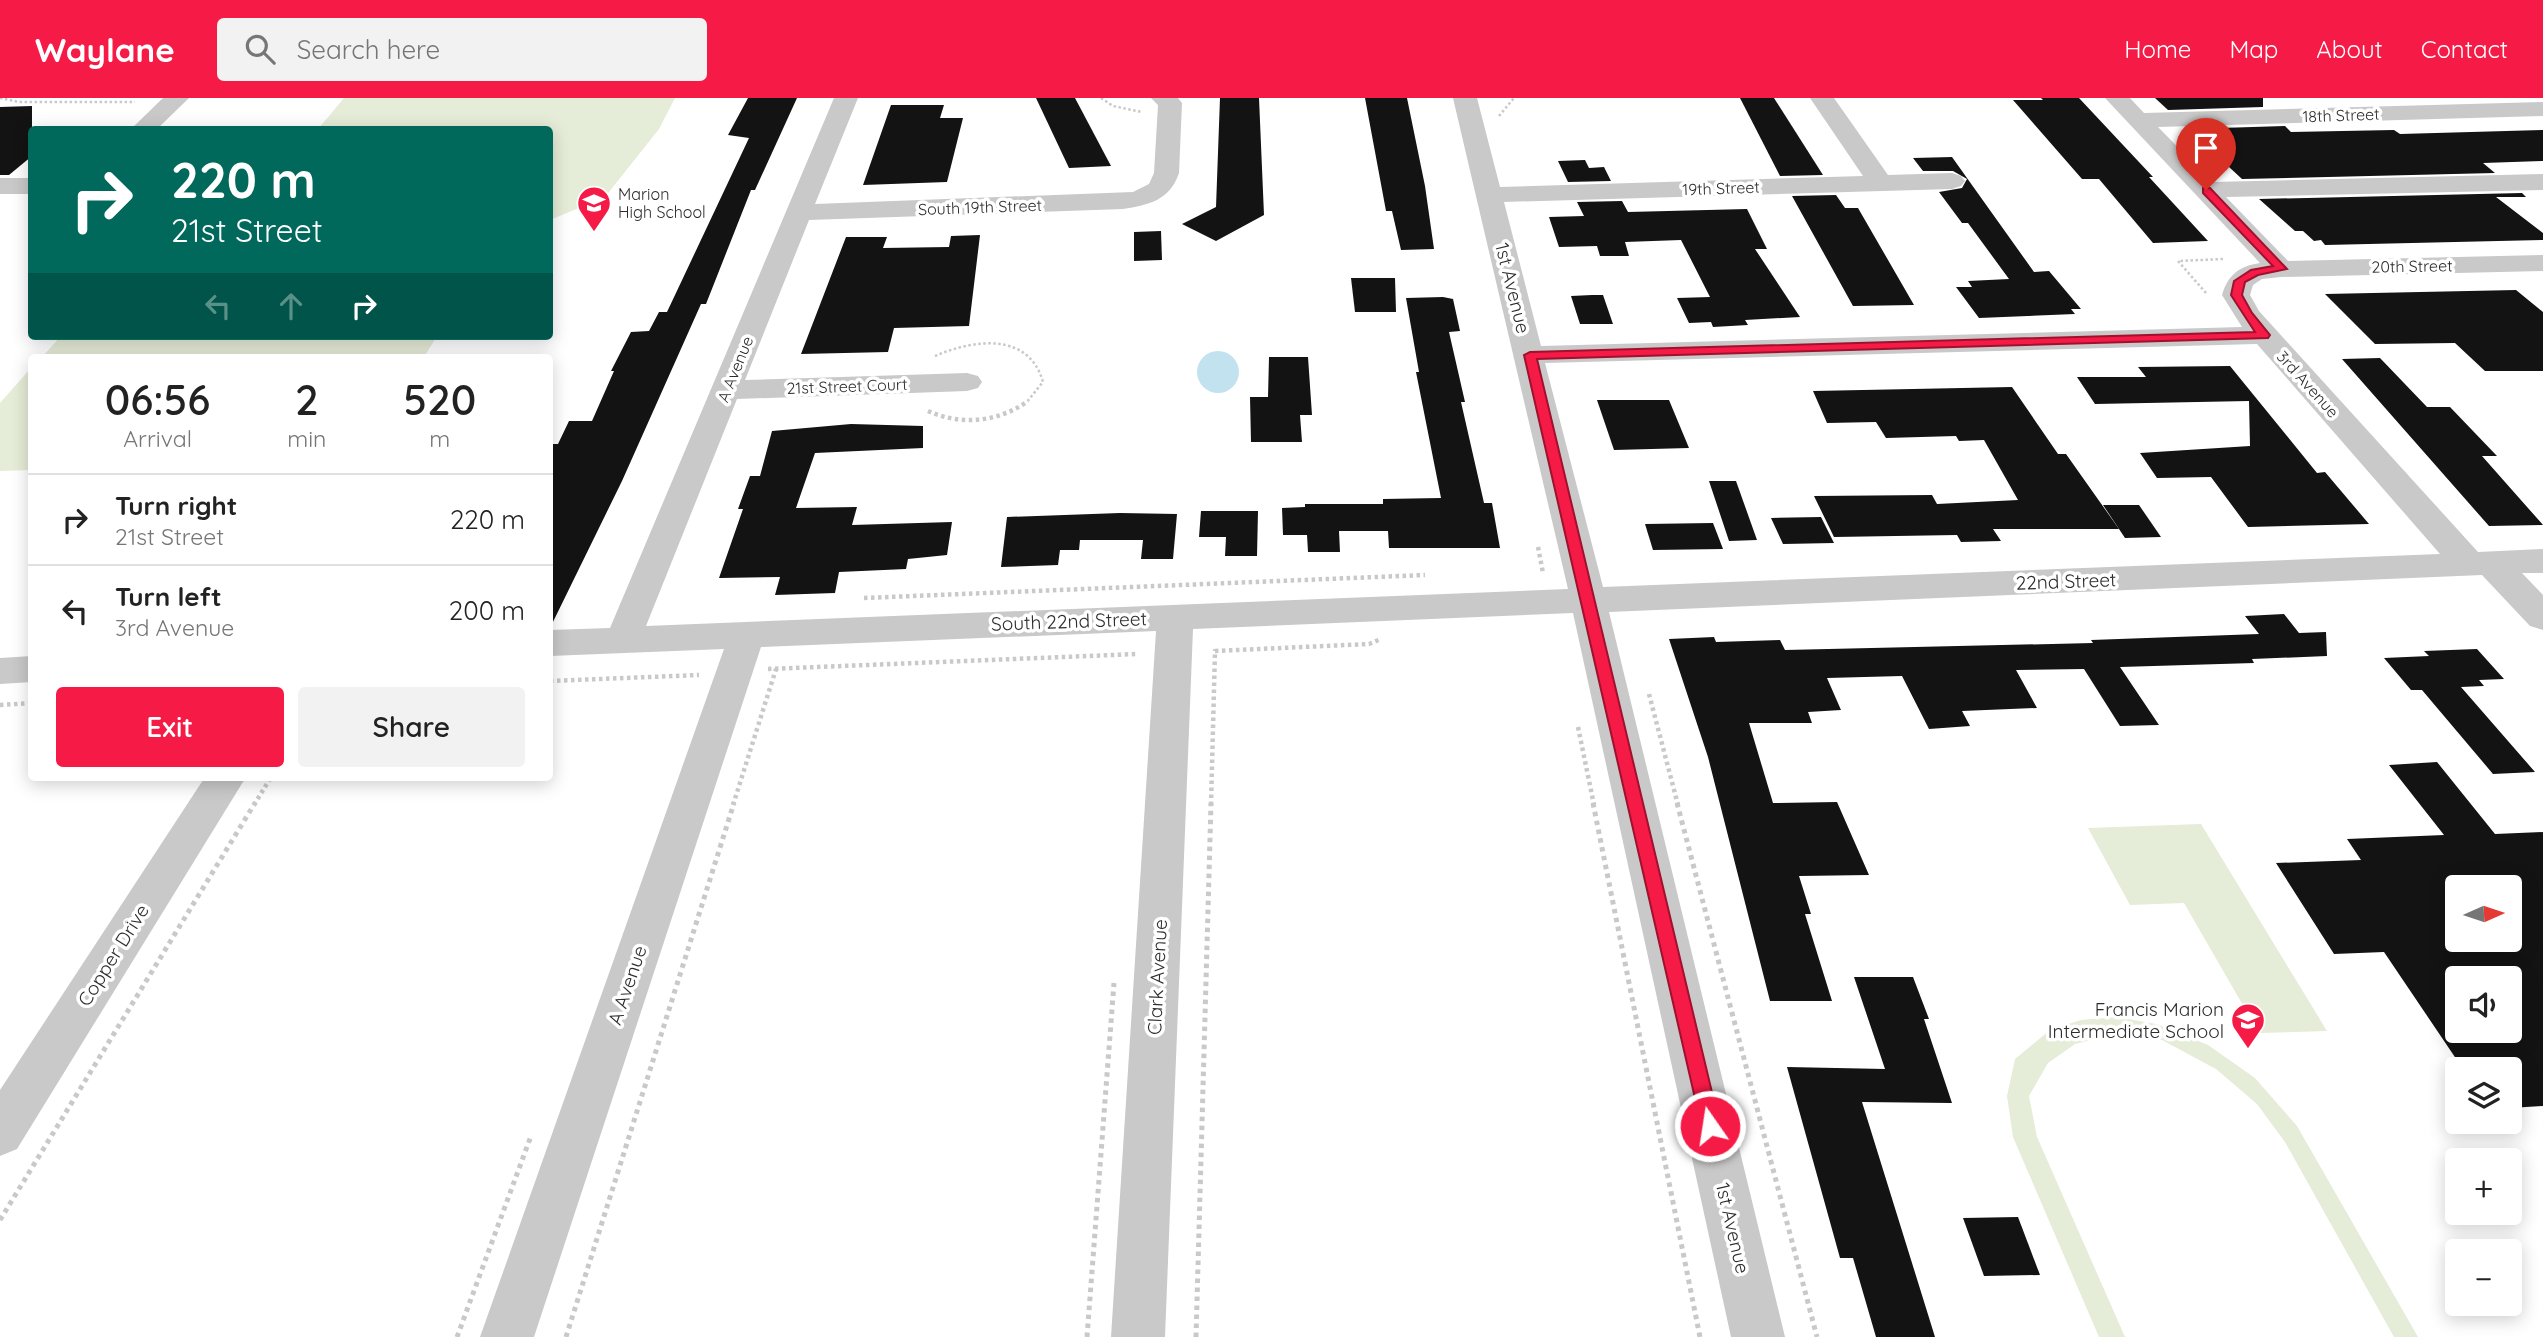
<!DOCTYPE html>
<meta charset="utf-8">
<style>
body{margin:0;font-family:Quicksand,sans-serif;background:#f2f2f2;color:#222;height:100vh;display:flex;flex-direction:column;font-size:26px;white-space:nowrap}
*{box-sizing:border-box;margin:0}
p{font-size:23px;color:#767676}
.icon{flex:none;width:38px;height:38px;fill:none;stroke:currentColor;stroke-width:2;stroke-linecap:round;stroke-linejoin:round}
.map{position:relative;flex:1;overflow:hidden}
.sheet{position:absolute;left:28px;top:256px;width:525px;height:427px;display:flex;flex-direction:column;background:#fff;border-radius:7px;box-shadow:0 4px 18px #0003}
.sheet>*{flex:none}
.banner{position:absolute;left:28px;top:28px;width:525px;height:214px;border-radius:7px;box-shadow:0 4px 18px #0003;background:#00695c;color:#fff;overflow:hidden}
.needle{width:46px;rotate:87deg}
.controls{position:absolute;left:2445px;top:777px;display:grid;gap:14px}
.controls a{display:grid;place-items:center;width:77px;height:77px;border-radius:7px;background:#fff;box-shadow:0 4px 18px #0003;font-size:35px}
.pin{position:absolute;display:grid;place-items:center;width:60px;height:60px;color:#fff;margin:-72px -30px;border-radius:50% 50% 50% 0;rotate:-45deg;box-shadow:0 0 7px #0007}
.pin .icon{rotate:45deg}
.me{position:absolute;width:77px;margin:-38px;rotate:347deg;stroke-linejoin:round;filter:drop-shadow(0 0 5px #0008)}
.turn{display:flex;align-items:center;gap:24px;height:147px;padding:0 28px;font-size:32px}
.turn .icon{width:91px;height:91px;stroke-width:2.5}
.turn b{display:block;font-size:49px;line-height:60px}
.lanes{display:flex;align-items:center;height:66px;padding:0 28px;background:#0003;justify-content:center;gap:35px;direction:ltr}
.lanes .off{opacity:.35}
.eta{display:flex;justify-content:space-evenly;align-items:center;height:119px;text-align:center}
.eta b{font-size:42px;font-weight:600;line-height:49px}
.cta{display:flex;gap:14px;margin-top:auto;padding:14px 28px}
.cta a{flex:1;height:80px;border-radius:7px;background:#f61a46;color:#fff;font-size:28px;font-weight:600;line-height:80px;text-align:center}
.cta a+a{background:#f2f2f2;color:#222}
ul{padding:0;list-style:none}
li{display:flex;align-items:center;gap:21px;height:91px;padding:0 28px;border-top:2px solid #e0e0e0}
li div{flex:1}
li b{display:block;font-size:26px}
li em{font-style:normal}
header{display:flex;align-items:center;gap:42px;box-sizing:border-box;height:98px;padding:0 35px;background:#f61a46;color:#fff}
header strong{font-size:33px}
nav{display:flex;gap:38px;margin-inline-start:auto;font-size:24px}
.search{width:490px;height:63px;background:#f2f2f2;display:flex;align-items:center;gap:18px;box-sizing:border-box;padding:0 24px;border-radius:7px;color:#767676;font-size:26px}
.map>svg:first-child{display:block}
</style>
<header>
<strong>Waylane</strong>
<div class="search"><svg class="icon" aria-label="search" viewBox="0 0 24 24"><circle cx="10" cy="10" r="6"/><path d="M15 15l6 6"/></svg>Search here</div>
<nav><a>Home</a><a>Map</a><a>About</a><a>Contact</a></nav>
</header>
<div class="map">
<svg width="2543" height="1239" viewBox="0 0 2543 1239">
<rect width="100%" height="100%" fill="#fff"/>
<g fill="#e5ecd7">
<path d="M344,0H675L659,31L605,99L550,122V32L318,31Z"/>
<path d="M61,238H437L424,259H42Z"/>
<path d="M31,270V372L0,373V305Z"/>
<path d="M2201,726L2327,933L2259,935L2184,805L2130,807L2088,730Z"/>
<path d="M2117,919L2156,926L2208,947L2255,980L2297,1028L2418,1239H2394L2285,1044L2257,1006L2216,971L2162,942L2116,936L2075,946L2048,965L2029,998L2037,1039L2125,1239H2099L2013,1039L2007,998L2015,961L2050,932L2081,922Z"/>
</g>
<circle fill="#c1e2ee" cx="1218" cy="274" r="21"/>
<g fill="#131313" fill-rule="evenodd">
<path d="M748,0H797L755,92H751L706,206H701L622,383L550,530V346H558L569,323H592L614,273H611L631,234L649,233L659,214H667L749,40L728,37Z"/>
<path d="M1036,0H1075L1111,68L1069,70Z"/>
<path d="M1220,0H1259L1264,117L1216,143L1182,126L1216,109Z"/>
<path d="M1365,0H1407L1425,88L1434,151L1401,152L1392,113H1386Z"/>
<path d="M1740,0H1774L1823,77L1780,78Z"/>
<path d="M2041,0H2079L2153,79H2149L2208,143L2153,145L2099,81H2082L2013,2H2043Z"/>
<path d="M2155,0H2263V9L2168,12Z"/>
<path d="M891,7H944L940,20H963L947,84L863,87Z"/>
<path d="M32,8V58L9,77H0V9Z"/>
<path d="M2285,28L2291,34L2394,32L2400,36L2543,32V63L2483,65L2495,75L2242,81L2188,31Z"/>
<path d="M1952,59L2034,174L2049,173L2081,211H2071L2075,216L1979,220L1956,189H1972L1968,183L2009,181L1968,125H1962L1939,94L1962,90L1967,81L1953,73H1923L1913,60Z"/>
<path d="M1585,62L1589,70L1604,69L1611,83L1568,84L1558,63Z"/>
<path d="M2522,95L2526,99H2496L2543,135V142L2325,147L2321,142L2314,143L2303,133H2295L2259,101Z"/>
<path d="M1836,97L1845,110H1858L1914,207L1853,208L1792,98Z"/>
<path d="M1622,103L1628,114L1747,111L1767,151H1755L1800,219L1745,222L1748,227L1713,229L1711,224L1689,225L1677,200L1710,199L1681,142L1625,144L1629,158H1600L1597,148L1559,149L1549,119L1584,118L1577,104Z"/>
<path d="M1161,133L1162,162L1134,163V134Z"/>
<path d="M980,137L969,228L894,230L888,254L801,256L846,139H887L883,150L949,149L951,138Z"/>
<path d="M1351,180H1395L1396,214H1355Z"/>
<path d="M2516,192L2543,214V273H2485L2455,245L2375,246L2325,196Z"/>
<path d="M1592,197H1603L1613,226H1580L1571,198Z"/>
<path d="M1443,199L1453,201L1460,233L1449,234L1465,304H1461L1484,405H1492L1500,450H1389L1388,433H1339L1340,454H1308L1307,437H1283L1282,410L1305,409V406H1383V401L1441,400L1416,274H1419L1406,200Z"/>
<path d="M1269,259H1308L1312,317H1300L1302,344H1251L1250,299H1268Z"/>
<path d="M2380,260L2427,309H2450L2497,358H2482L2543,427L2489,428L2342,261Z"/>
<path d="M2230,268L2317,375L2325,374L2369,426L2248,429L2211,379L2157,380L2140,355L2250,348L2249,303L2095,306L2077,279H2146L2138,269Z"/>
<path d="M2012,289L2058,356H2066L2119,431H1993L2001,443L1961,444L1957,437L1834,439L1814,398L1932,397L1937,406L2018,402L1984,342L1959,343L1956,338L1886,340L1876,324L1827,325L1813,293Z"/>
<path d="M1597,302H1669L1689,350L1614,352Z"/>
<path d="M851,326L923,328V350L815,355L796,410L857,409L852,427L952,424L947,457L908,461L906,471L839,474L835,495L775,497L780,479L719,480L743,411H738L750,378H760L772,333Z"/>
<path d="M1709,383H1736L1757,442L1729,443Z"/>
<path d="M2103,407H2139L2161,439L2125,440Z"/>
<path d="M1201,413H1258L1257,458H1225L1226,439H1199Z"/>
<path d="M1120,415L1177,416L1173,461H1141L1143,442H1080L1079,452H1060L1058,467L1001,469L1007,419Z"/>
<path d="M1821,419L1834,445L1783,446L1771,420Z"/>
<path d="M1713,425L1723,451L1653,452L1645,426Z"/>
<path d="M2284,516L2299,535L2326,534L2327,558L2252,561L2254,565L2120,569L2159,627L2120,628L2084,571L2016,572L2037,610L1962,613L1970,628L1929,631L1902,578L1827,580L1841,612L1808,614L1812,625H1749L1773,705L1837,704L1869,777L1799,778L1811,816H1805L1832,903H1770L1708,659L1669,541L1714,539L1716,544L1780,542L1785,552L2093,545L2091,542L2259,536L2245,518Z"/>
<path d="M2477,551L2504,581L2479,582L2484,588L2461,589L2535,674L2493,676L2422,592H2411L2384,560L2429,558L2424,553Z"/>
<path d="M2437,664L2495,736L2543,734V1008L2510,1010V971H2463L2384,854L2334,856L2276,765L2361,762L2347,741L2444,737L2389,667ZM2457,789H2510V842H2457ZM2457,880H2510V933H2457Z"/>
<path d="M1854,879H1913L1929,921H1924L1952,1005L1862,1004L1935,1239H1876L1853,1160H1840L1787,969L1885,971Z"/>
<path d="M2018,1119L2040,1177L1984,1178L1963,1120Z"/>
</g>
<g fill="none" stroke-linecap="round" stroke-linejoin="round">
<g stroke="#c9c9c9" stroke-width="2.5" stroke-dasharray="2.5 2.5" stroke-linecap="butt">
<path d="M0,0L19,4H135"/>
<path d="M1101,0L1113,8L1142,14"/>
<path d="M1499,18L1514,0"/>
<path d="M2206,195L2178,163L2223,161"/>
<path d="M935,258C974,241 1029,234 1043,284L1026,305"/>
</g>
<g stroke="#c9c9c9" stroke-width="4.5" stroke-dasharray="3.5 3.5" stroke-linecap="butt">
<path d="M928,313C961,328 999,324 1028,303"/>
<path d="M1538,449L1543,475"/>
<path d="M864,500L1425,477"/>
<path d="M768,571L1137,556"/>
<path d="M550,583L699,577"/>
<path d="M1649,596L1678,707"/>
<path d="M0,607L32,605"/>
<path d="M1578,629L1594,707"/>
<path d="M254,707L271,679"/>
<path d="M733,707L776,571"/>
<path d="M1211,707L1215,553L1369,546L1381,541"/>
</g>
<g stroke="#c9c9c9" stroke-width="5" stroke-dasharray="4.5 4.5" stroke-linecap="butt">
<path d="M1593,705L1700,1239"/>
<path d="M1677,705L1817,1239"/>
<path d="M0,1122L255,705"/>
<path d="M457,1239L531,1038"/>
<path d="M566,1239L734,705"/>
<path d="M1087,1239L1114,885"/>
<path d="M1196,1239L1211,705"/>
</g>
<g fill="#c9c9c9" fill-rule="evenodd">
<path d="M163,0H189L156,32H130Z"/>
<path d="M834,0H858L815,106L1133,94L1149,86L1154,75L1158,7L1151,0H1178L1182,5L1179,75C1170,102 1149,107 1123,111L809,122L745,282L967,275L978,278L982,284L978,290L967,293L737,301L646,528L1568,491L1453,0H1477L1500,89L1863,78L1810,0H1834L1888,77L1952,75L1961,78L1965,83L1961,88L1952,91L1504,104L1541,248L2242,229L2222,197C2228,177 2239,168 2260,165L2105,0H2130L2144,15L2543,4V18L2158,29L2212,84L2543,76V92L2226,99L2288,163L2543,157V173L2281,179L2262,181L2253,187L2250,197L2259,213L2478,454L2543,451V475H2522L2543,497V532L2530,528L2482,477L1609,514L1785,1239H1731L1573,515L1193,531L1165,1239H1111L1156,533L761,549L534,1239H480L724,551L550,558V532L610,530ZM2257,246L2440,456L1603,489L1545,265Z"/>
<rect x="0" y="80" width="32" height="16"/>
<path d="M32,558V584L0,586V560Z"/>
<path d="M205,679H246L17,1051L0,1058V992Z"/>
</g>
</g>
<path fill="#f61a46" stroke="#a0112e" stroke-width="2" d="M2203,90H2210L2287,171L2258,177L2245,184L2242,197L2252,215L2270,237L2268,240L1537,261L1720,1028L1717,1035L1710,1038L1703,1035L1524,257L1530,254L2255,234L2231,197L2234,183L2251,172L2273,168L2203,95Z"/>
<defs>
<g id="school-pin" transform="scale(1.75)"><path d="M0 17L-7.5 6A9.5 9.5 0 1 1 7.5 6Z" fill="#f61a46" stroke="#fff"/><path d="M0-5L7-2L0 1L-7-2ZM-4 1L0 2.5L4 1V4Q0 6-4 4Z" fill="#fff"/></g>
</defs>
<g fill-rule="evenodd">
<use href="#school-pin" x="594" y="105"/>
<use href="#school-pin" x="2248" y="922"/>
</g>
<g text-anchor="middle" dominant-baseline="central" stroke-width="7" stroke-linejoin="round" paint-order="stroke">
<g font-size="16" fill="#2c2c2c" stroke="#fff">
<text transform="translate(2341 17) rotate(-2)">18th Street</text>
<text transform="translate(1721 90) rotate(-2)">19th Street</text>
<text transform="translate(980 109) rotate(-2)">South 19th Street</text>
<text transform="translate(2412 168) rotate(-1)">20th Street</text>
<text transform="translate(735 271) rotate(-68)">A Avenue</text>
<text transform="translate(2308 286) rotate(48)">3rd Avenue</text>
<text transform="translate(847 288) rotate(-2)">21st Street Court</text>
</g>
<g font-size="16" fill="#2c2c2c" stroke="#fff" text-anchor="start">
<text x="618" y="96">Marion<tspan x="618" dy="18">High School</tspan></text>
</g>
<g font-size="19" fill="#2c2c2c" stroke="#fff">
<text transform="translate(1513 190) rotate(76)">1st Avenue</text>
<text transform="translate(2066 483) rotate(-2)">22nd Street</text>
<text transform="translate(1069 523) rotate(-2)">South 22nd Street</text>
<text transform="translate(113 857) rotate(-58)">Copper Drive</text>
<text transform="translate(1157 879) rotate(-87)">Clark Avenue</text>
<text transform="translate(627 887) rotate(-71)">A Avenue</text>
<text transform="translate(1733 1130) rotate(77)">1st Avenue</text>
</g>
<g font-size="19" fill="#2c2c2c" stroke="#fff" text-anchor="end">
<text x="2224" y="911">Francis Marion<tspan x="2224" dy="22">Intermediate School</tspan></text>
</g>
</g>
</svg>
<div class="controls">
<a><svg class="needle" viewBox="-14 -14 28 28"><path d="M0-13l5 13h-10z" fill="#e53935"/><path d="M0 13l5-13h-10z" fill="#767676"/></svg></a>
<a><svg class="icon" aria-label="sound" viewBox="0 0 24 24"><path d="M4 9h4l5-4v14l-5-4H4zM17 9q2 3 0 6"/></svg></a>
<a><svg class="icon" aria-label="layers" viewBox="0 0 24 24"><path d="M12 4l9 5-9 5-9-5zM3 14l9 5 9-5"/></svg></a>
<a>+</a>
<a>−</a>
</div>
<div class="pin" style="left:2206px;top:92px;background:#d93025"><svg class="icon" aria-label="arrive" viewBox="0 0 24 24"><path d="M6 21V4h12l-3 4 3 4H6"/></svg></div>
<svg class="me" style="left:1710px;top:1028px" viewBox="-20 -20 40 40"><circle r="17" fill="#f61a46" stroke="#fff" stroke-width="3"/><path d="M0-11L8 9 0 5-8 9z" fill="#fff"/></svg>
<div class="banner">
<div class="turn"><svg class="icon" aria-label="right" viewBox="0 0 24 24"><path d="M7 20v-9h11M14 6l5 5-5 5"/></svg><div><b>220 m</b>21st Street</div></div>
<div class="lanes"><svg class="icon off" aria-label="left" viewBox="0 0 24 24"><path d="M17 20v-9H6M10 6l-5 5 5 5"/></svg><svg class="icon off" aria-label="ahead" viewBox="0 0 24 24"><path d="M12 20V5M6 11l6-6 6 6"/></svg><svg class="icon" aria-label="right" viewBox="0 0 24 24"><path d="M7 20v-9h11M14 6l5 5-5 5"/></svg></div>
</div>
<section class="sheet">
<div class="eta">
<div><b>06:56</b><p>Arrival</p></div>
<div><b>2</b><p>min</p></div>
<div><b>520</b><p>m</p></div>
</div>
<ul>
<li><svg class="icon" aria-label="right" viewBox="0 0 24 24"><path d="M7 20v-9h11M14 6l5 5-5 5"/></svg><div><b>Turn right</b><p>21st Street</p></div><em>220 m</em></li>
<li><svg class="icon" aria-label="left" viewBox="0 0 24 24"><path d="M17 20v-9H6M10 6l-5 5 5 5"/></svg><div><b>Turn left</b><p>3rd Avenue</p></div><em>200 m</em></li>
</ul>
<div class="cta"><a>Exit</a><a>Share</a></div>
</section>
</div>
